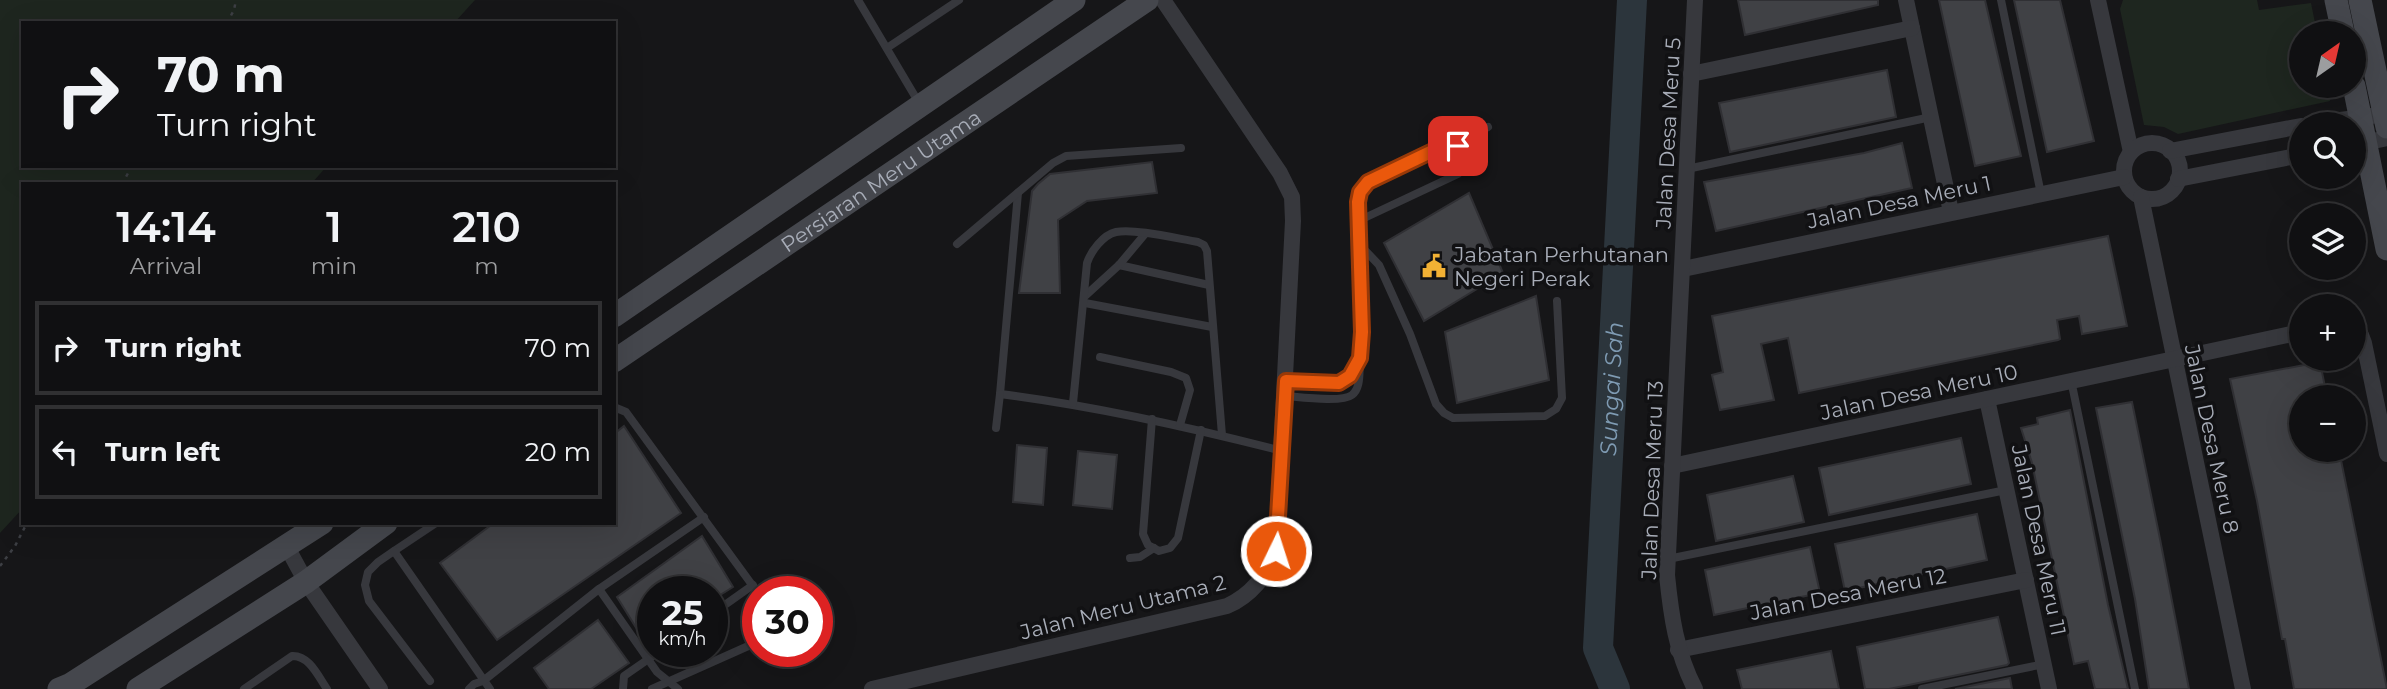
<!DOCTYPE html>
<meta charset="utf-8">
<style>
body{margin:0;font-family:Montserrat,sans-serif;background:#19191b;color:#f1f3f6;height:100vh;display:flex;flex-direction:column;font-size:26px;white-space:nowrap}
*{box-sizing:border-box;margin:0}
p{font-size:23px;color:#9c9d9f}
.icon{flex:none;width:38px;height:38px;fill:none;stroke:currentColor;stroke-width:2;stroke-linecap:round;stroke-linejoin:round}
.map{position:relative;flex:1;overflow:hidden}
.drawer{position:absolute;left:21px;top:182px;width:595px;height:343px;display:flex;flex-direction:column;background:#101012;border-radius:0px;box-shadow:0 7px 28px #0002,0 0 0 2px #303032}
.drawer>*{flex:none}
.hud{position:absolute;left:21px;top:21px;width:595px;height:147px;border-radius:0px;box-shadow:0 7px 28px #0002,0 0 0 2px #303032;background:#101012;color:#f1f3f6;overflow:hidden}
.needle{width:46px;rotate:34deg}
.buttons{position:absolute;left:2289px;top:21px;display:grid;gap:14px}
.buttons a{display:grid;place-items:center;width:77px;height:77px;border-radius:50%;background:#101012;box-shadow:0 7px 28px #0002,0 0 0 2px #303032;font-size:35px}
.speed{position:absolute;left:637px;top:576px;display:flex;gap:14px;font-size:35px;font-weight:700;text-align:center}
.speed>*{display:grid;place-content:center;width:91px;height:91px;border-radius:50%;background:#101012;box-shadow:0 7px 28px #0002,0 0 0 2px #303032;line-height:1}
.speed small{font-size:18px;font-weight:400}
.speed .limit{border:10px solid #d22;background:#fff;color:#111}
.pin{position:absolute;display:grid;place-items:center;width:60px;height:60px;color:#fff;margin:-30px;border-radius:14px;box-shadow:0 4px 10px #0006}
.me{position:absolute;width:77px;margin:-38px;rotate:4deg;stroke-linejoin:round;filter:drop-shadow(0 0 5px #0008)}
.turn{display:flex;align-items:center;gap:24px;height:147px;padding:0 21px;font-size:32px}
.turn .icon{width:91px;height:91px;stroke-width:2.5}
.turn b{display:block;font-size:49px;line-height:60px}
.eta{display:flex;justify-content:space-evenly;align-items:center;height:119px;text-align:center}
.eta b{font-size:42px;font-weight:600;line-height:49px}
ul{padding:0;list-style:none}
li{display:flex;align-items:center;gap:21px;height:94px;margin:0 14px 10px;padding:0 7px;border:4px solid #303032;border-radius:0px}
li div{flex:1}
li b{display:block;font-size:26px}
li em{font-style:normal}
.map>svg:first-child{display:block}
</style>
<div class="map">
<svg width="2387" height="689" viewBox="0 0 2387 689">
<rect width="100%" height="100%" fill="#161618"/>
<g fill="#1e261f">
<path d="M0,0H475L454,23H23V166H327L311,184H23V508L0,533Z"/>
<path d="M2123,0H2257L2259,10L2311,3L2317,33H2301V86H2327L2330,101L2178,134L2164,127L2144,125L2120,9Z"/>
</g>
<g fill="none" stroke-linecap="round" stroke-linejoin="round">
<path stroke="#2c353c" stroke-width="30" id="s1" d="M1615,689L1598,648L1632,0"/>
</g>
<g fill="#404145" stroke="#303034" stroke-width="2">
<path d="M1738,0H1878V5L1745,35Z"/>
<path d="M1939,0H1985L2021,156L1975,166Z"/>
<path d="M2014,0H2060L2094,141L2047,152Z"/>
<path d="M1887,70L1896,117L1730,152L1719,103Z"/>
<path d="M1902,143L1912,188L1716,231L1704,182L1864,153Z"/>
<path d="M1152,162L1157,193L1087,201L1058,220L1060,293H1019L1032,191L1038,184L1050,174Z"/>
<path d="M1469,193L1503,273L1424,321L1384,243Z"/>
<path d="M2108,236L2127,326L2082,334L2079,316L2057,320L2060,339L2058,340L1799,393L1788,338L1761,344L1774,400L1720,410L1712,375L1723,372L1712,316Z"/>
<path d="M1536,296L1549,380L1457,403L1445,332Z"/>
<path d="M2320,362L2327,397H2301V450H2339L2387,689H2294L2285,639H2282L2257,501L2230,379Z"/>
<path d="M2132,402L2160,539L2189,689H2149L2135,599L2096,408Z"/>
<path d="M2070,410L2108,605L2128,689H2095L2088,661L2074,664L2032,463L2021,428L2038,424L2037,418Z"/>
<path d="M624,426L681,513L497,640L440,563L494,523H614V434Z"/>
<path d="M1961,438L1971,484L1829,515L1819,468Z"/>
<path d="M1017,445L1047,448L1043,505L1013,502Z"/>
<path d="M1078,451L1117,455L1112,509L1073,505Z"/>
<path d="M1793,476L1804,522L1716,541L1707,495Z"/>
<path d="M1977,514L1987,560L1845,591L1835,544Z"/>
<path d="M702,536L733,587L712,600V592H653V648L650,650L617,597Z"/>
<path d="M1810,547L1820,593L1714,615L1705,570Z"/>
<path d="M1998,617L2009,663L2007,665L1889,689H1865L1857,647Z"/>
<path d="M598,620L629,663L591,689H549L534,668Z"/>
<path d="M1831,651L1839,689H1742L1737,670Z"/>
<path d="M2010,678L2012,689H1955Z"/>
</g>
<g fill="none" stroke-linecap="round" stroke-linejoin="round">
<g stroke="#3d3f44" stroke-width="2.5" stroke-dasharray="3.5 5" stroke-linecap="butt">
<path d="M227,23L234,10L236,0"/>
<path d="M122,184L132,166"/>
<path d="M0,566L15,546L27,523"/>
</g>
<g stroke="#37383d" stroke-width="8">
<path d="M858,0L919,103"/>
<path d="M2001,0L2041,194"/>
<path d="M887,48L959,0"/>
<path d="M1451,144L1488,127"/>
<path d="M1687,169L1931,117"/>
<path d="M1018,193L1000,394C1096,406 1189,427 1282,451"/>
<path d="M957,244L1053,163L1066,156L1181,148"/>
<path d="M1359,244L1379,265L1410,334L1436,404L1444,413L1453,418L1545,416L1556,409L1562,398L1557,301"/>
<path d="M1119,265L1209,285"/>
<path d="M1085,296L1119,265L1145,234"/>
<path d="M1085,303L1212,327"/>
<path d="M1100,357L1171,372L1186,378L1190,390L1180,425"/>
<path d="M2071,380L2135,689"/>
<path d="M1286,381L1339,383L1350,375L1360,358L1362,332L1358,202L1360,192L1368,182L1441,147C1463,140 1474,158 1458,174L1358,221"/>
<path d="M1285,396C1299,397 1342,403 1352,395C1361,388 1359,373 1360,363"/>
<path d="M1073,403L1087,263C1091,251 1103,235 1116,232C1134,228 1179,239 1198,242L1204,245L1207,251L1222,435"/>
<path d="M614,407L626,412L758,593"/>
<path d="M1152,419L1143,534L1148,545L1159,551L1170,548L1178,538L1201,430"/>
<path d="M996,428L1000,394"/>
<path d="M394,551L436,523"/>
<path d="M1130,558L1140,557L1154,548"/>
<path d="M1668,559L2006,490"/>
<path d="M599,589L657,672L678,689"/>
<path d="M712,614L753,585"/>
<path d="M430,681L369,601L365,585L368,572L378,562L394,551L490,689"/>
<path d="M244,689L292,656C309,655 318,676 327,689"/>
<path d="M469,689L474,684L483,681L599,589L704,517"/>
<path d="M623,689L624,676L660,651"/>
<path d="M652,689L755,643L758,640"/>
<path d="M1922,689L2044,664"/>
</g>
<g stroke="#37383d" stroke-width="16">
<path d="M1906,0L1951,212"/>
<path d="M2098,0L2131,152"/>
<path d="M1691,74L1912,28"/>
<path d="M2309,124L2387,114"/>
<circle cx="2152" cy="171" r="28"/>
<path d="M2354,145L2387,138"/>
<path d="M2170,151L2301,126"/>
<path d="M2178,179L2301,155"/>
<path d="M2141,197L2243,689"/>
<path d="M1683,269L2124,177"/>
<path d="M2354,328L2361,335L2364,343L2387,454"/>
<path d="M1987,399L2049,689"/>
<path d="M1672,466L2301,332"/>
<path d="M287,547L306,582L380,689"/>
<path d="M1678,650L2026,580"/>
<path d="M872,689L1227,606C1250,596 1268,575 1276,550L1293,221L1292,197L1280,173L1163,0"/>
<path d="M1695,689C1676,652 1671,615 1667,575L1695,0"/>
</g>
<g stroke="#45474d" stroke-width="23">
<path d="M2336,0L2343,33"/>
<path d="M2360,0L2387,127"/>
<path d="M2354,86L2387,249"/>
<path d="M614,316L1074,0"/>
<path id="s2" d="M614,361L1147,0"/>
<path d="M59,689L71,684L322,523"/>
<path d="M138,689L306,582L386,523"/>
</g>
</g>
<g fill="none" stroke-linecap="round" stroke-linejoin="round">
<g stroke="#983908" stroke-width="18">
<path id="route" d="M1276,551L1286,381L1339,383L1350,376L1360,358L1362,332L1358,202L1360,192L1368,182L1441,147L1451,144L1458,146"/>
</g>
<use href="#route" stroke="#ea580c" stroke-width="12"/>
</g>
<defs>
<g id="civic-bare" transform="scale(1.89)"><path d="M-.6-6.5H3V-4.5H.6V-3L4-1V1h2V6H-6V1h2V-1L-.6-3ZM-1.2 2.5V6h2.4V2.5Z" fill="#f2b134" stroke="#111113" stroke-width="2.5" paint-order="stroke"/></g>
</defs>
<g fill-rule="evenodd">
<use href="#civic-bare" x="1434" y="266"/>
</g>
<g text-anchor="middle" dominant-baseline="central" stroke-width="7" stroke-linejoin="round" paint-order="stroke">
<g font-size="21" fill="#a8adb8" stroke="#111113">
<text transform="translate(1668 133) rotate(-87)">Jalan Desa Meru 5</text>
<text stroke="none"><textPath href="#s2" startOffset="322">Persiaran Meru Utama</textPath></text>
<text transform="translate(1899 202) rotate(-12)">Jalan Desa Meru 1</text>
<text transform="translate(1919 392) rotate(-12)">Jalan Desa Meru 10</text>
<text transform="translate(2212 439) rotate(78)">Jalan Desa Meru 8</text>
<text transform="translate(1652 480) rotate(-88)">Jalan Desa Meru 13</text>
<text transform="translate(2039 540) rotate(78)">Jalan Desa Meru 11</text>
<text transform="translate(1848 594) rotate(-11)">Jalan Desa Meru 12</text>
<text transform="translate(1123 607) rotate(-14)">Jalan Meru Utama 2</text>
</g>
<g font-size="21" fill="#a8adb8" stroke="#111113" text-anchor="start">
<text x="1454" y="254">Jabatan Perhutanan<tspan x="1454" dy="24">Negeri Perak</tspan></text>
</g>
<g font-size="23" font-style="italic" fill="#7f9bb3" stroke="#111113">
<text stroke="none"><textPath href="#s1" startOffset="304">Sungai Sah</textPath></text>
</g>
</g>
</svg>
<div class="buttons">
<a><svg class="needle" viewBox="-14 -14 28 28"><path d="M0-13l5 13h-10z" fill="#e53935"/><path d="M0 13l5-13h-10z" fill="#9c9d9f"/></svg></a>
<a><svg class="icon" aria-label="search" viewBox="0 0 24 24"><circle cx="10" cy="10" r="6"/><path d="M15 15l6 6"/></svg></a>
<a><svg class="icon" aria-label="layers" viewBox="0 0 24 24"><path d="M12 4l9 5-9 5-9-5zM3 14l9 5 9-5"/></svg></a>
<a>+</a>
<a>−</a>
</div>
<div class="speed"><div>25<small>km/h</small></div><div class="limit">30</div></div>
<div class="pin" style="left:1458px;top:146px;background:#d93025"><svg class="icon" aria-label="arrive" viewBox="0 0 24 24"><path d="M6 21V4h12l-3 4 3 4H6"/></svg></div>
<svg class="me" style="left:1276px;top:551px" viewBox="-20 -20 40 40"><circle r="17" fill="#ea580c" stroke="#fff" stroke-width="3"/><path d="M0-11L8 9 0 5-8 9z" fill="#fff"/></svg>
<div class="hud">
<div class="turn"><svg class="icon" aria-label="right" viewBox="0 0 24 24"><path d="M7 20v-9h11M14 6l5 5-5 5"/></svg><div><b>70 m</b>Turn right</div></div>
</div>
<section class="drawer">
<div class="eta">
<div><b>14:14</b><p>Arrival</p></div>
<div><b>1</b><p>min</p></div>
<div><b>210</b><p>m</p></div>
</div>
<ul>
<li><svg class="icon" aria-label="right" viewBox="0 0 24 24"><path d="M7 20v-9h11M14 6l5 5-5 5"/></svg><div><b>Turn right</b></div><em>70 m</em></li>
<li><svg class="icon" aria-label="left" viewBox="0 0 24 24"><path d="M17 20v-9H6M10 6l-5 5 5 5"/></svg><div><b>Turn left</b></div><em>20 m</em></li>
</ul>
</section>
</div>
